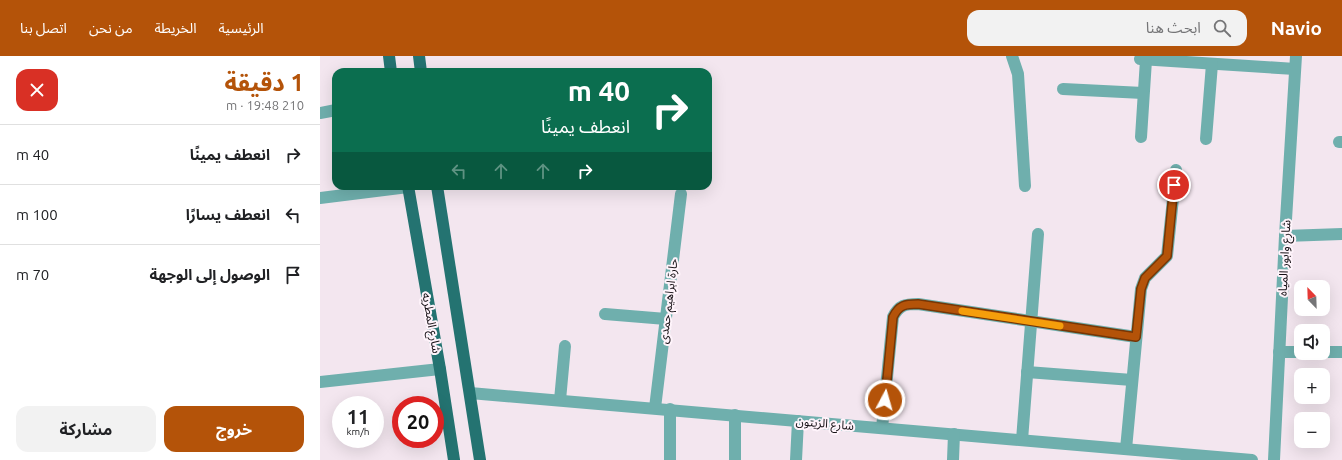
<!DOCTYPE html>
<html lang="ar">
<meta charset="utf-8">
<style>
body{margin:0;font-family:Ubuntu,"Noto Sans Arabic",sans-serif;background:#f2f2f2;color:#202124;direction:rtl;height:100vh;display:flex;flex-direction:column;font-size:15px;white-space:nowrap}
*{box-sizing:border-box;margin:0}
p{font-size:13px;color:#757577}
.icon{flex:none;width:22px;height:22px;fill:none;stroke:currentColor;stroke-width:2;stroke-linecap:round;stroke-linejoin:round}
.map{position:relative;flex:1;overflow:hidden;direction:ltr}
.side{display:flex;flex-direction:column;background:#fff;width:320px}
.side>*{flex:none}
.guide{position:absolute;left:12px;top:12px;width:380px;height:122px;border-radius:12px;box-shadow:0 4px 16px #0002;direction:rtl;background:#0b6e4f;color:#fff;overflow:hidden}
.needle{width:26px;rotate:337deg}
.buttons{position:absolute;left:974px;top:224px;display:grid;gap:8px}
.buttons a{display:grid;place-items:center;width:36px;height:36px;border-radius:8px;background:#fff;box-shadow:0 4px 16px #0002;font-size:20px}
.speed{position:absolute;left:12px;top:340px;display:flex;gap:8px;font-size:20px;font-weight:700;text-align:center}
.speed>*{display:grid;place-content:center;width:52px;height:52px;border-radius:50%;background:#fff;box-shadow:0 4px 16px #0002;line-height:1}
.speed small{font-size:10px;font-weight:400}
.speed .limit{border:6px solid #d22;background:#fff;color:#111}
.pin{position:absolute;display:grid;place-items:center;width:34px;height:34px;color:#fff;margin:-17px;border:2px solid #fff;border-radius:50%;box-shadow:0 1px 4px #0007}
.me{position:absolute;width:44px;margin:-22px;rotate:6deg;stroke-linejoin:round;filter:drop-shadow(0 0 3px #0008)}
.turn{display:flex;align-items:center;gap:14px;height:84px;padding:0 16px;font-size:18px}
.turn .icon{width:52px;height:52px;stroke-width:2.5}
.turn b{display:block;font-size:28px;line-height:34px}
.lanes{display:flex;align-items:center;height:38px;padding:0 16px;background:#0003;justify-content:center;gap:20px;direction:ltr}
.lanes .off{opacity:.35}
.round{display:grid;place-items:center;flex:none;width:42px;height:42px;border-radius:12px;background:#f2f2f2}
.head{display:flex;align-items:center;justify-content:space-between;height:68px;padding:0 16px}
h1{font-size:24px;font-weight:700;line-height:30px;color:#b45309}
.action{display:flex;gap:8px;margin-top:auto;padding:8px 16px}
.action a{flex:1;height:46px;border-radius:12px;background:#b45309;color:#fff;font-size:16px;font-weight:700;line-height:46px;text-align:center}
.action a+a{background:#f2f2f2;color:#202124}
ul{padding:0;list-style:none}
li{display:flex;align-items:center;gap:12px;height:60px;padding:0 16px;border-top:1px solid #e0e0e0}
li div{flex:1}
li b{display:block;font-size:15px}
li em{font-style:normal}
header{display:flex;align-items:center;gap:24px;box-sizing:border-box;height:56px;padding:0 20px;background:#b45309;color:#fff}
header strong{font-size:19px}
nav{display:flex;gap:22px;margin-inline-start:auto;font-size:14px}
.search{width:280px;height:36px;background:#f2f2f2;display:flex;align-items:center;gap:10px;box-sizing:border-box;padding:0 14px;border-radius:12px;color:#757577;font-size:15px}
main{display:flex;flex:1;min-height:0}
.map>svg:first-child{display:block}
</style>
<header>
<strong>Navio</strong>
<div class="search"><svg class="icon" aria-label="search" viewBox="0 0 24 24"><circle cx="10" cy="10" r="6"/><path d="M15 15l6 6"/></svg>ابحث هنا</div>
<nav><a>الرئيسية</a><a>الخريطة</a><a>من نحن</a><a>اتصل بنا</a></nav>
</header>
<main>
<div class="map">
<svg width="1022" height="404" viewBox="0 0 1022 404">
<rect width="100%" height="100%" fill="#f3e6ef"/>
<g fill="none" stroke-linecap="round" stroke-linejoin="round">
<g stroke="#6fafad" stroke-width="12">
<path d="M692,0L698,18L705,130"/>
<path d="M820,3L975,13"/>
<path d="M743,33L823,37"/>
<path d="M0,57L16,54"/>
<path d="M821,81L826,4"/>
<path d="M886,83L892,8"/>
<path d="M1019,86H1022"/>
<path d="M0,142L88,131"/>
<path d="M965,180L1022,178"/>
<path d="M285,258L346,263"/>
<path d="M959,296H981"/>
<path d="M1003,296H1022"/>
<path d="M707,316L812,324"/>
<path d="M0,326L120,313"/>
<path d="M150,337L932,404"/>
<path d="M240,344L245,290"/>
<path d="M335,352L361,138"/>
<path d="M350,353V404"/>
<path d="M415,359V404"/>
<path d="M562,372L573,261C579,249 585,248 598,248L816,281"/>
<path d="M702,384L718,178"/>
<path d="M806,393L821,233L825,222L847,200L856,114"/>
<path d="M476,404L478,365"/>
<path d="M633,404L634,378"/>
<path d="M954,404L965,180L976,0"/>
</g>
<g stroke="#247371" stroke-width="12">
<path d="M69,0L71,16"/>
<path d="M99,0L101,16"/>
<path d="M88,130L120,313L134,404"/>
<path d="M117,130L160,404"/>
</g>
</g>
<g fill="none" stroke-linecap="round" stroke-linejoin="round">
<g stroke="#753606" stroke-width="10">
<path id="route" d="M565,344L573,261C579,249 585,248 598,248L816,281L821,233L825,222L847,200L854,129"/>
</g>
<use href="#route" stroke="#b45309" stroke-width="7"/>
<path stroke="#f59e0b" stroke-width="7" d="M642,255L740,270"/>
</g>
<g text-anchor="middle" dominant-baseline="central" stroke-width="4" stroke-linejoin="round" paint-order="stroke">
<g font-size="12" fill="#161115" stroke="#fff4fb">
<text transform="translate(964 202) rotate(-87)">شارع وابور المياه</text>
<text transform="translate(348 245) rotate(-83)">حارة ابراهيم حمدى</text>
<text transform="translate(112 267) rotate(80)">شارع المطريه</text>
<text transform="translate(505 367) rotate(5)">شارع الزيتون</text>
</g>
</g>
</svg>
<div class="buttons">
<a><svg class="needle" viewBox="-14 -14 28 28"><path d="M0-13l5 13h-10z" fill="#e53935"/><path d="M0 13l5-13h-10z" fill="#757577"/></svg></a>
<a><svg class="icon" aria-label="sound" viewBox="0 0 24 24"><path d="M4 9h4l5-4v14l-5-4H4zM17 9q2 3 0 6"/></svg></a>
<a>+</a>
<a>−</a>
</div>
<div class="speed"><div>11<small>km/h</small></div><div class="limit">20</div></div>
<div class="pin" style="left:854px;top:129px;background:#d93025"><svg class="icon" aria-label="arrive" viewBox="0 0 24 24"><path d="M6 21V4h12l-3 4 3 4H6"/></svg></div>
<svg class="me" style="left:565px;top:344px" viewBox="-20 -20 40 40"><circle r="17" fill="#b45309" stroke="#fff" stroke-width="3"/><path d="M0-11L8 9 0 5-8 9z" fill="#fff"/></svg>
<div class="guide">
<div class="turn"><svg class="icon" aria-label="right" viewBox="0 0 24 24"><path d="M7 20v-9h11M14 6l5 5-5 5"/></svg><div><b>40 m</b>انعطف يمينًا</div></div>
<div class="lanes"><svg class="icon off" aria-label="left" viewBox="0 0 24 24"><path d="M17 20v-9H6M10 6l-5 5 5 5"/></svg><svg class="icon off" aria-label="ahead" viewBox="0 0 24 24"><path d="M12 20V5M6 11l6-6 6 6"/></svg><svg class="icon off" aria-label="ahead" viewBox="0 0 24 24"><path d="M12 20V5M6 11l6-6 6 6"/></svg><svg class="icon" aria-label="right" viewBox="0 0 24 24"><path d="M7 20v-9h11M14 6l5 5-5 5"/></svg></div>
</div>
</div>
<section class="side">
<div class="head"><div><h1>1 دقيقة</h1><p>210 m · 19:48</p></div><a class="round" style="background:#d93025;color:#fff"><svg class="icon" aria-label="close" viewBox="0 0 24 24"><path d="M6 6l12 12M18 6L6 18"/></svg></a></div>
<ul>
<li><svg class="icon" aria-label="right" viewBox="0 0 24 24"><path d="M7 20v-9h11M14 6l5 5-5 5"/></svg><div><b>انعطف يمينًا</b></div><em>40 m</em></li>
<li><svg class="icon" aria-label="left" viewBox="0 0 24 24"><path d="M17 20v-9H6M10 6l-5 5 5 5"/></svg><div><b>انعطف يسارًا</b></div><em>100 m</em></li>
<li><svg class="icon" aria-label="arrive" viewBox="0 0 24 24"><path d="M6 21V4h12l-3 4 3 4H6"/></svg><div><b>الوصول إلى الوجهة</b></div><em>70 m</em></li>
</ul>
<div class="action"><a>خروج</a><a>مشاركة</a></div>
</section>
</main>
